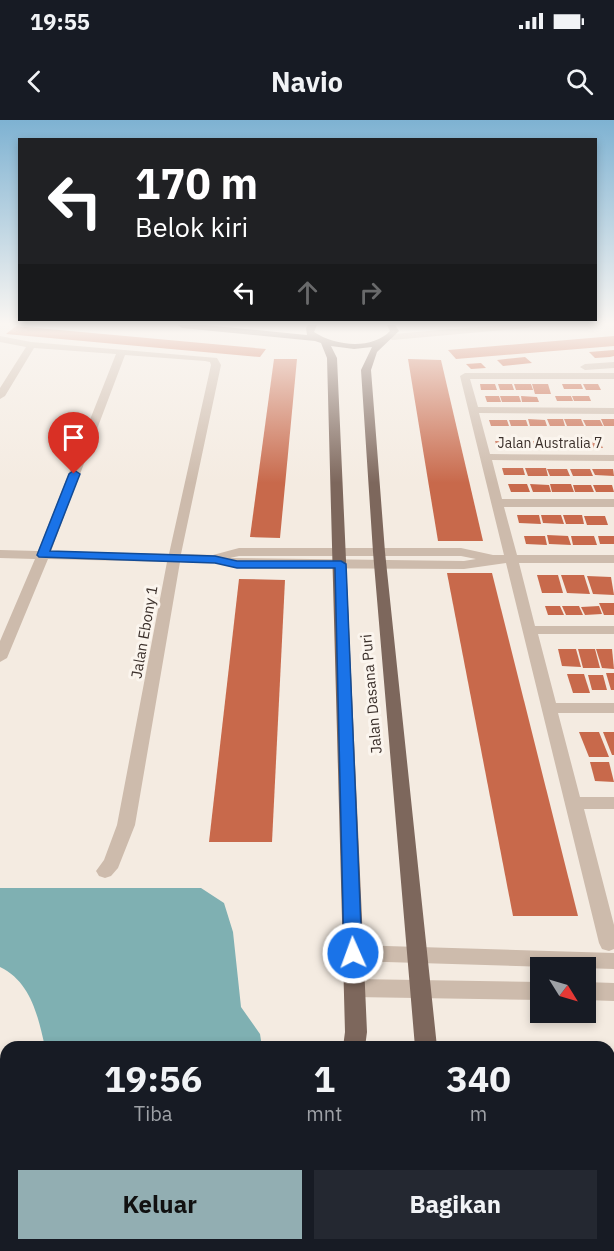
<!DOCTYPE html>
<html lang="id">
<style>
body{margin:0;font-family:"IBM Plex Sans",sans-serif;background:#242831;color:#f1f3f6;height:100vh;display:flex;flex-direction:column;font-size:22px;white-space:nowrap}
*{box-sizing:border-box;margin:0}
p{font-size:20px;color:#9ea1a6}
.icon{flex:none;width:33px;height:33px;fill:none;stroke:currentColor;stroke-width:2;stroke-linecap:round;stroke-linejoin:round}
.map{position:relative;flex:1;overflow:hidden}
.side{position:absolute;left:0px;top:921px;width:615px;height:210px;display:flex;flex-direction:column;background:#171b24;border-radius:18px 18px 0 0;box-shadow:0 3px 9px #0003}
.side>*{flex:none}
.banner{position:absolute;left:18px;top:18px;width:579px;height:183px;border-radius:0px;box-shadow:0 3px 9px #0003;background:#202124;color:#fff;overflow:hidden}
.needle{width:39px;rotate:127deg}
.buttons{position:absolute;left:530px;top:837px;display:grid;gap:12px}
.buttons a{display:grid;place-items:center;width:66px;height:66px;border-radius:0px;background:#171b24;box-shadow:0 3px 9px #0003;font-size:30px}
.pin{position:absolute;display:grid;place-items:center;width:51px;height:51px;color:#fff;margin:-62px -26px;border-radius:50% 50% 50% 0;rotate:-45deg;box-shadow:0 0 6px #0007}
.pin .icon{rotate:45deg}
.me{position:absolute;width:66px;margin:-33px;rotate:358deg;stroke-linejoin:round;filter:drop-shadow(0 0 4px #0008)}
.turn{display:flex;align-items:center;gap:21px;height:126px;padding:0 18px;font-size:27px}
.turn .icon{width:78px;height:78px;stroke-width:2.5}
.turn b{display:block;font-size:42px;line-height:51px}
.lanes{display:flex;align-items:center;height:57px;padding:0 18px;background:#0003;justify-content:center;gap:30px;direction:ltr}
.lanes .off{opacity:.35}
.eta{display:flex;justify-content:space-evenly;align-items:center;height:102px;text-align:center}
.eta b{font-size:36px;font-weight:700;line-height:42px}
.action{display:flex;gap:12px;margin-top:auto;padding:12px 18px}
.action a{flex:1;height:69px;border-radius:0px;background:#92aeb2;color:#111;font-size:24px;font-weight:700;line-height:69px;text-align:center}
.action a+a{background:#242831;color:#f1f3f6}
.status{display:flex;justify-content:space-between;align-items:center;height:42px;padding:0 30px;background:#171b24;direction:ltr}
.status svg{height:16px;fill:currentColor}
header{display:flex;justify-content:space-between;align-items:center;height:78px;padding:0 18px;background:#171b24;font-size:27px;font-weight:700}
.map>svg:first-child{display:block}
</style>
<div class="status"><b>19:55</b><svg viewBox="0 0 49 12"><path d="M0 12V9h3v3zM5 12V6h3v6zM10 12V3h3v9zM15 12V0h3v12zM26 1h20v11H26zM47 4h2v5h-2z"/></svg></div>
<header><svg class="icon" aria-label="back" viewBox="0 0 24 24"><path d="M15 5l-7 7 7 7"/></svg>Navio<svg class="icon" aria-label="search" viewBox="0 0 24 24"><circle cx="10" cy="10" r="6"/><path d="M15 15l6 6"/></svg></header>
<div class="map">
<svg width="614" height="1131" viewBox="0 0 614 1131">
<rect width="100%" height="100%" fill="#f4ebe1"/>
<g fill="#7fb0b2">
<path d="M0,768H201L224,783L233,812L241,887L260,914L262,927H45C38,896 31,862 0,847Z"/>
<path d="M614,945V1131H466L467,1125H609V946Z"/>
</g>
<g fill="#c8694b">
<path d="M16,206L266,229L260,237L6,214Z"/>
<path d="M614,216V226L456,239L448,230Z"/>
<path d="M614,230V236L610,237L595,238L589,232Z"/>
<path d="M525,237L532,243L503,246L497,240Z"/>
<path d="M274,239H297L280,418L250,417Z"/>
<path d="M408,239L441,240L483,421H438Z"/>
<path d="M481,243L486,248L471,249L466,244Z"/>
<path d="M480,264H495L497,270H481Z"/>
<path d="M498,264H512L514,270H500Z"/>
<path d="M514,264H531L533,270H516Z"/>
<path d="M532,264H548L551,274H535Z"/>
<path d="M562,264H581L583,269H564Z"/>
<path d="M583,264H598L601,270H586Z"/>
<path d="M485,276H499L501,282H487Z"/>
<path d="M500,276H519L521,282H502Z"/>
<path d="M521,276L537,277L539,282H522Z"/>
<path d="M555,276H571L573,281H557Z"/>
<path d="M572,276H589L591,281H574Z"/>
<path d="M528,299L545,300L547,306H530Z"/>
<path d="M547,299H563L565,306H550Z"/>
<path d="M564,299H581L584,306H567Z"/>
<path d="M601,299H614V306H604Z"/>
<path d="M489,300H507L509,306H491Z"/>
<path d="M509,300H526L528,306H511Z"/>
<path d="M583,300H600L603,306H586Z"/>
<path d="M495,321H514L516,328H497Z"/>
<path d="M516,321H536L538,327H518Z"/>
<path d="M538,321H557L559,328H540Z"/>
<path d="M560,321H577L580,329H562Z"/>
<path d="M579,321L600,322L603,328H582Z"/>
<path d="M502,348H523L525,355H504Z"/>
<path d="M525,348H546L548,356H528Z"/>
<path d="M547,349H567L570,356H550Z"/>
<path d="M570,349H590L593,356H573Z"/>
<path d="M592,349H613L614,356L595,355Z"/>
<path d="M508,364H527L530,372H511Z"/>
<path d="M530,364L549,365L551,372H533Z"/>
<path d="M550,364H571L574,372H552Z"/>
<path d="M573,365H591L594,372H575Z"/>
<path d="M593,365H612L614,372H596Z"/>
<path d="M517,395H539L541,404L519,403Z"/>
<path d="M541,395H561L564,404L543,403Z"/>
<path d="M563,395H582L584,404H566Z"/>
<path d="M584,396H605L608,405H587Z"/>
<path d="M547,415L568,416L571,425L549,424Z"/>
<path d="M524,416H545L547,425L526,424Z"/>
<path d="M571,416H594L597,425H573Z"/>
<path d="M598,416H614V424H600Z"/>
<path d="M447,453H492L578,796H513Z"/>
<path d="M537,455H558L563,473H542Z"/>
<path d="M561,455H584L590,474L567,473Z"/>
<path d="M587,456L611,457L614,475L593,474Z"/>
<path d="M239,459L285,460L272,722H209Z"/>
<path d="M599,483H614V495H604Z"/>
<path d="M545,486H560L564,495H548Z"/>
<path d="M562,486H579L583,495H566Z"/>
<path d="M599,486L602,494L585,495L581,487Z"/>
<path d="M558,529H576L581,547L562,546Z"/>
<path d="M578,529H595L600,548H583Z"/>
<path d="M596,529H612L614,549L602,548Z"/>
<path d="M606,553H614V570H611Z"/>
<path d="M567,554H584L590,573H573Z"/>
<path d="M588,555H603L607,570H592Z"/>
<path d="M579,612H599L609,637H589Z"/>
<path d="M603,612H614V635H612Z"/>
<path d="M590,642H609L614,662L595,661Z"/>
<path d="M1,1086L6,1112L0,1115V1086Z"/>
</g>
<g fill="none" stroke-linecap="round" stroke-linejoin="round">
<g fill="#cdbbac" fill-rule="evenodd">
<path d="M0,216L31,222L217,238L221,245L181,434L213,435L239,428H461L493,435H504L460,256L465,253H614V259H470L478,287L614,288V294L479,293L490,334L614,335V341L492,340L502,379H614V387H504L517,435H614V443H519L535,506H614V514H538L556,583H614V593H558L580,677H614V689H584L614,805V829L609,831L602,829L599,823L506,443L464,449L237,448L215,443L180,442L135,705L118,748L111,756L105,758L99,756L96,751L104,740L117,705L167,442L48,439L7,538L0,542V521L35,439L0,438V430L38,431L116,234L34,228L5,276L0,279V268L26,227L0,222ZM125,235L205,241L210,242L211,245L169,434L51,431ZM239,436H461L476,439L464,441L230,438Z"/>
<path d="M614,242V248L585,250L580,247L585,244Z"/>
<path d="M353,825L614,833V849L353,841L346,839L343,833L346,827Z"/>
<path d="M354,859L540,862V880L354,877L347,874L344,868L347,862Z"/>
<path d="M585,862L614,863V881L585,880Z"/>
<path d="M6,989V1011L0,1014V992Z"/>
</g>
<path fill="#cdbbac" fill-rule="evenodd" d="M502,205H532L528,208L392,220L388,217L392,214Z"/>
<g fill="#7d675c" fill-rule="evenodd">
<path d="M178,205H205L307,215L306,208L308,205H317L314,212C335,226 372,230 390,211L387,205H395L399,211L377,232L371,250L385,432L437,927H415L373,432L361,250L372,227L354,229L331,226L337,238L367,912L365,927H343L345,912L327,238L321,223L315,221L182,208Z"/>
<path d="M271,1125H298L295,1131H268Z"/>
<path d="M363,1125H390L387,1131H360Z"/>
</g>
</g>
<linearGradient id="sky" x2="0" y2="1"><stop stop-color="#7eb2d2"/><stop offset="0.56" stop-color="#faf6f2"/><stop offset="1" stop-color="#faf6f2" stop-opacity="0"/></linearGradient>
<rect width="614" height="363" fill="url(#sky)"/>
<path fill="#1a73e8" stroke="#114b97" stroke-width="1.5" d="M74,350L80,354L50,431L215,436L237,441H341L346,444L362,833L359,838L353,840L346,838L344,833L335,448H237L215,443L39,437L37,435L69,354Z"/>
<g text-anchor="middle" dominant-baseline="central" stroke-width="6" stroke-linejoin="round" paint-order="stroke">
<g font-size="14" fill="#3b302b" stroke="#fbf5ee">
<text x="550" y="323">Jalan Australia 7</text>
</g>
<g font-size="15" fill="#3b302b" stroke="#fbf5ee">
<text transform="translate(144 512) rotate(-80)">Jalan Ebony 1</text>
<text transform="translate(371 574) rotate(-95)">Jalan Dasana Puri</text>
</g>
</g>
</svg>
<div class="buttons">
<a><svg class="needle" viewBox="-14 -14 28 28"><path d="M0-13l5 13h-10z" fill="#e53935"/><path d="M0 13l5-13h-10z" fill="#9ea1a6"/></svg></a>
</div>
<div class="pin" style="left:74px;top:354px;background:#d93025"><svg class="icon" aria-label="arrive" viewBox="0 0 24 24"><path d="M6 21V4h12l-3 4 3 4H6"/></svg></div>
<svg class="me" style="left:353px;top:833px" viewBox="-20 -20 40 40"><circle r="17" fill="#1a73e8" stroke="#fff" stroke-width="3"/><path d="M0-11L8 9 0 5-8 9z" fill="#fff"/></svg>
<div class="banner">
<div class="turn"><svg class="icon" aria-label="left" viewBox="0 0 24 24"><path d="M17 20v-9H6M10 6l-5 5 5 5"/></svg><div><b>170 m</b>Belok kiri</div></div>
<div class="lanes"><svg class="icon" aria-label="left" viewBox="0 0 24 24"><path d="M17 20v-9H6M10 6l-5 5 5 5"/></svg><svg class="icon off" aria-label="ahead" viewBox="0 0 24 24"><path d="M12 20V5M6 11l6-6 6 6"/></svg><svg class="icon off" aria-label="right" viewBox="0 0 24 24"><path d="M7 20v-9h11M14 6l5 5-5 5"/></svg></div>
</div>
<section class="side">
<div class="eta">
<div><b>19:56</b><p>Tiba</p></div>
<div><b>1</b><p>mnt</p></div>
<div><b>340</b><p>m</p></div>
</div>
<div class="action"><a>Keluar</a><a>Bagikan</a></div>
</section>
</div>
